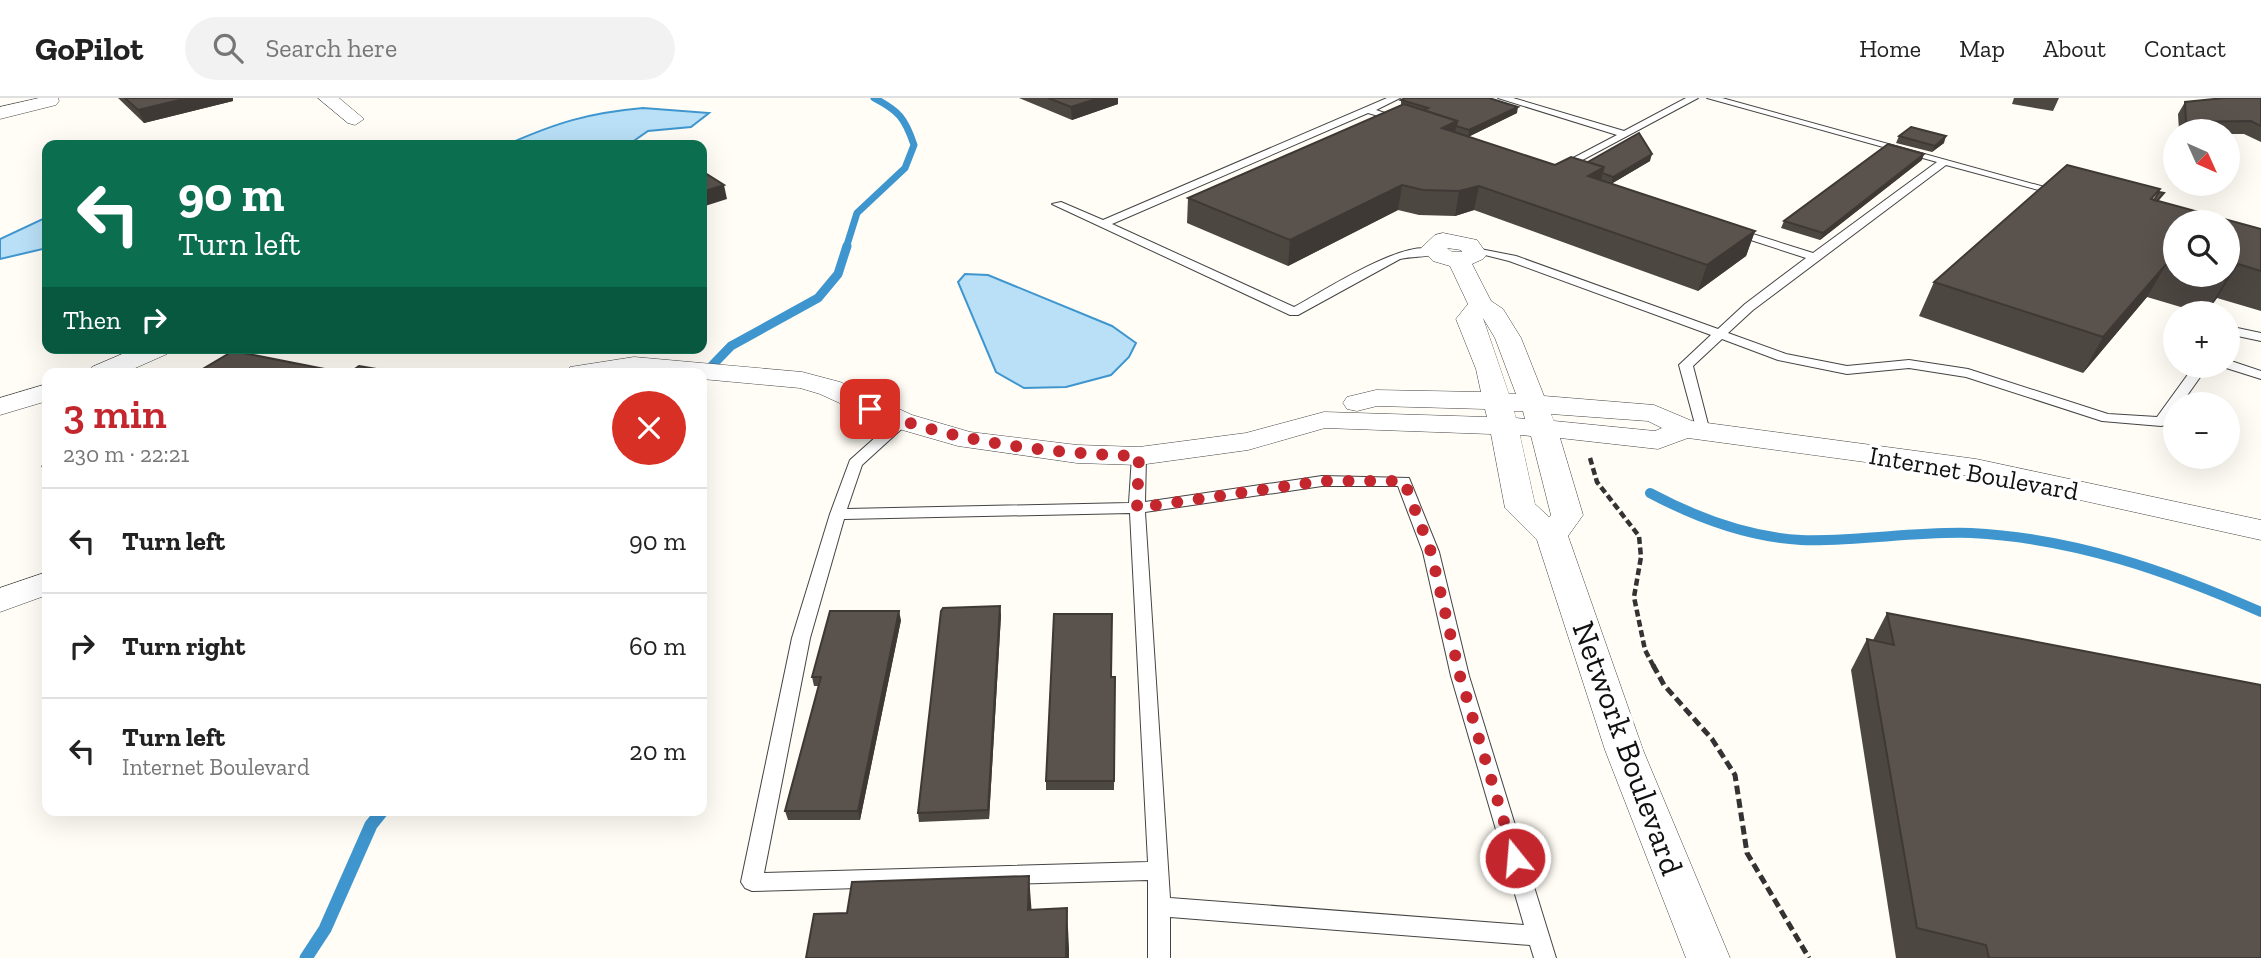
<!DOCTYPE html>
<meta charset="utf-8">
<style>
body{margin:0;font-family:"Zilla Slab",serif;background:#f2f2f2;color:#222;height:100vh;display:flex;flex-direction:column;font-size:26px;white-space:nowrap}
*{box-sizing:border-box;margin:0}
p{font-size:23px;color:#767676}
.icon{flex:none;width:38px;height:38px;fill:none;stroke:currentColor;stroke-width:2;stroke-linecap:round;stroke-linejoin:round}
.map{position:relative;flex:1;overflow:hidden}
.sheet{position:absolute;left:42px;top:270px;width:665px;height:448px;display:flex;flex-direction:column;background:#fff;border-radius:14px;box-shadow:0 7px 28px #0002}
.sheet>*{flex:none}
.hud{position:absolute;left:42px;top:42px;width:665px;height:214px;border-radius:14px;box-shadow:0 7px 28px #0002;background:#0b6e4f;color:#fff;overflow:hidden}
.needle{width:46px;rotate:135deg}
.controls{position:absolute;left:2163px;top:21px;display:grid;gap:14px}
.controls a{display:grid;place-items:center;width:77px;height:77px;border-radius:50%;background:#fff;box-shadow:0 7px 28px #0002;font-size:35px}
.pin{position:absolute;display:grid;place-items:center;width:60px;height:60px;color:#fff;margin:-30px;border-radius:14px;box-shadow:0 4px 10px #0006}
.me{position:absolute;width:77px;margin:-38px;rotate:343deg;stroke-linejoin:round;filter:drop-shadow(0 0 5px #0008)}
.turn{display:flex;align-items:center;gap:24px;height:147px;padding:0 21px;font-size:32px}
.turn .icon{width:91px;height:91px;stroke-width:2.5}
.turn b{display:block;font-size:49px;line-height:60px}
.then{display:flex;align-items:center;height:66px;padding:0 21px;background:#0003;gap:14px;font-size:26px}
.round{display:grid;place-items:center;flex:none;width:74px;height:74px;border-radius:37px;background:#f2f2f2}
.headline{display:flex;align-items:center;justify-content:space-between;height:119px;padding:0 21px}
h1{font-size:42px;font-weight:600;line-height:52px;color:#c4262e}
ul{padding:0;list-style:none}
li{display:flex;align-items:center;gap:21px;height:105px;padding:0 21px;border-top:2px solid #e0e0e0}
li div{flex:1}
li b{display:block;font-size:26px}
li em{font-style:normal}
header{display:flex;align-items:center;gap:42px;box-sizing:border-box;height:98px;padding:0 35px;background:#fff;border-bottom:2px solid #e0e0e0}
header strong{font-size:33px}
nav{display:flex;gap:38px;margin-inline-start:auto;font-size:24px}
.search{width:490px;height:63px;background:#f2f2f2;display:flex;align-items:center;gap:18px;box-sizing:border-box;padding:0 24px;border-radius:38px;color:#767676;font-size:26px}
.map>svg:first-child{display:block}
</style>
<header>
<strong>GoPilot</strong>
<div class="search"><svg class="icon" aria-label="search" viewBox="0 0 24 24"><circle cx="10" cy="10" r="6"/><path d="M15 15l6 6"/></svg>Search here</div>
<nav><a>Home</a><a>Map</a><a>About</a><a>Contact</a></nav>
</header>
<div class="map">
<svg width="2261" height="860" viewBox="0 0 2261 860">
<rect width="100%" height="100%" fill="#fffdf5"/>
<g fill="#b9e0f7" stroke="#3f96cf" stroke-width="2">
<path d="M643,10L709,15L691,29L648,33L628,47H506C556,25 587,15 643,10Z"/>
<path d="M47,119V150L0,161V141Z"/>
<path d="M965,176L988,177L1112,228L1136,245L1129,259L1111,277L1066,289L1024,290L996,274L958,184Z"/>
</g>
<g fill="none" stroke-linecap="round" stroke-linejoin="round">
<path stroke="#3f96cf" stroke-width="7" d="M846,150L857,115L905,70L914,47C905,20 899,13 874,0"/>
<path stroke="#3f96cf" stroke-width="9" d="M702,278L731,248L818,200L838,176L847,148"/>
<path stroke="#3f96cf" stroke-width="10" d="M1650,395C1697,420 1747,439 1801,442C1858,444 1914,433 1971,435C2073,440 2168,473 2261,514"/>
<path stroke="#3f96cf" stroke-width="13" d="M306,860L325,831L371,727L383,712"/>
<g stroke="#444" stroke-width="2">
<g id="service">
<path d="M1387,0H1400L1376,12L1403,21V25L1368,15L1112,126L1294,209C1321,195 1412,134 1439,154C1430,160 1412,158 1400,161L1298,217H1290L1052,106L1061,104L1103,122Z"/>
<path d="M1498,0H1513L1624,33L1686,0H1698L1560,74L1555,71L1556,69L1617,37Z"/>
<path d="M1707,0H1722L2066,95L2061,98L1946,67L1753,212L1728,235L1786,256L1847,268L1909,262L1968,271L2108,316L2157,319L2194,268H2208L2181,306H2175V314L2166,327L2161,328L2102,323L1966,279L1909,270L1847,276L1778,262L1722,241L1693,268L1710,334L1703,338L1698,337L1679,267L1711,237L1509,163L1469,153L1475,150L1516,158L1718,231L1745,206L1806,160L1729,135V131H1737L1813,155L1937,64Z"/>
<path d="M2228,228L2261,235V243L2228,236Z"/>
<path d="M2228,262L2261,273V281L2223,269L2228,268Z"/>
<path d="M902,319L907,320L909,323L907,326L862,367L847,411L1129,405L1132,358L1139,354L1146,358L1145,404L1322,378L1409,380L1439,454L1469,578L1556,860H1534L1530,847L1170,819V860H1148V782L752,793L745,790L741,784L792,540L830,416L850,362L897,320ZM1322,388H1398L1423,454L1451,578L1524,827L1170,800L1145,414ZM1130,415L1148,764L764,775L810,540L844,421Z"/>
</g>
</g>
<g stroke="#444" stroke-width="1">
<g id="minor">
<path d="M39,0H58L59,3L56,7L0,21V9Z"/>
<path d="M318,0H339L364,21L355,27L348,25Z"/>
<path d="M1443,135L1477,142L1487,156L1483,161L1472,166L1491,203L1503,211L1521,240L1544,298L1654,307L1692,323L1976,361L2261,422V442L1976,379L1688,340L1658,351L1560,340L1583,417L1568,438L1643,652L1730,860H1686L1605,652L1537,442L1505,410L1491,336L1325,330L1248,352L1139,367L1077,365L958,348L892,329L820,296L800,290L702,281V275H566L570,269L634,259L802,274L840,284L912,317L970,334L1077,347L1139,349L1246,335L1324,314L1487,319L1485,311L1377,308L1357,313L1347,311L1343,305L1347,299L1376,292L1481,294L1476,271L1456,221L1468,206L1450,168L1433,163L1421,150L1435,137ZM1447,150L1461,152L1462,154H1452ZM1483,220L1495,240L1516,296H1509ZM1514,313H1523L1525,321L1516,320ZM1551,316L1648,323L1662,330L1655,333L1554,323ZM1520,337L1531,338L1551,417L1549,419L1535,406Z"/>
<path d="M136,250H171L167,256L124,275H88L92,269Z"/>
<path d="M47,286V303L0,317V300Z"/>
<path d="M47,474V497L0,514V490Z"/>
</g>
</g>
<path stroke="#333" stroke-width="4.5" stroke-dasharray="7 3.5" stroke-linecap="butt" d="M1590,360L1597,384L1639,438L1641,459L1634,499L1645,552L1654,569"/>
<path stroke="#333" stroke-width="5" stroke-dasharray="9 4.5" stroke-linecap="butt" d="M1653,567L1664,587L1712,641L1735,677L1747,755L1809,860"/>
<use href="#service" fill="#fff" fill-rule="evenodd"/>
<use href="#minor" fill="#fff" fill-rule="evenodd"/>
</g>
<g fill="#4d4742" fill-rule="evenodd">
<path d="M118,0H233V3L144,25Z"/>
<path d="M1019,0H1118V6L1072,22Z"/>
<path d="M2014,0H2059L2053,13L2012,6Z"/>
<path d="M2261,0V44L2244,36H2228V33H2179L2178,16L2185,4Z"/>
<path d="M1401,2L1517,15L1468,39L1555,67L1588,64L1650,63L1611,86L1755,133L1746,158L1698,193L1474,112L1455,118L1419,117L1398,112L1288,168L1187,125L1188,100L1401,7Z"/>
<path d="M1899,38L1944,45L1932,54L1896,45Z"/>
<path d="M1922,62L1820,142L1781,130L1784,123Z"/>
<path d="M2159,104L2261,131V213L2217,200L2206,215H2201L2147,199L2083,275L1919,218L1934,184ZM2175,124L2228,177H2175Z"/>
<path d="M47,364V377L41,368Z"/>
<path d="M1887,515L2261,860H1896L1851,572L1867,541L1873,542Z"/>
<path d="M1001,517L989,721L919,724L918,715Z"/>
<path d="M901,522L860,722H788L785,713L819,588H814L812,579Z"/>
<path d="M1111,579H1115L1114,692H1046V683Z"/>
</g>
<g fill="#3f3936">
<path d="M188,0H233V3L144,25L138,12Z"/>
<path d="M1099,0H1118V6L1072,22L1071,9Z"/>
<path d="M1518,9L1517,15L1468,39L1469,32Z"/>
<path d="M1457,23L1453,46L1442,30Z"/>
<path d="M1946,38L1944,45L1932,54L1935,48Z"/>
<path d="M1652,56L1650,63L1611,86L1613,79Z"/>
<path d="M1924,56L1922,62L1820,142L1823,135Z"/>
<path d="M1604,69L1598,94L1588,78Z"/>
<path d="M724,87L727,101L702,109V94Z"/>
<path d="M1402,87L1398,112L1288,168L1290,142Z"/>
<path d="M1479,88L1474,112L1455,118L1459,93Z"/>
<path d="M1755,133L1746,158L1698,193L1707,167Z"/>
<path d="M2167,165L2147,199L2083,275L2103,239Z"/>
<path d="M2238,166L2217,200L2206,215L2226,182Z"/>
<path d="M1000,508L1001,517L989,721L988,712Z"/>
<path d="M899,513L901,522L860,722L858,713Z"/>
<path d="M1029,778L1032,818L1028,812Z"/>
<path d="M1067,810L1069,850V860H1066Z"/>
</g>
<g fill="#5a524d" stroke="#3f3936" stroke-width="2">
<path d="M125,0H188L138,12Z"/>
<path d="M1048,0H1099L1071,9Z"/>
<path d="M1405,0H1489L1518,9L1469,32L1456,28L1457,23L1423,12L1428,10L1401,2Z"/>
<path d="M2224,0H2261V28L2251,23L2186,24L2185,4Z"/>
<path d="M1404,6L1457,23L1442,30L1555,67L1571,59L1604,69L1588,78L1755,133L1707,167L1479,88L1459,93L1423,92L1402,87L1290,142L1188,100Z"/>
<path d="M1911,29L1946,38L1935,48L1899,38Z"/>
<path d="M1639,35L1652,56L1613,79L1602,75L1604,69L1588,64Z"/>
<path d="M1888,46L1924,56L1823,135L1784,123Z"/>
<path d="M2067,67L2160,91L2151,101L2261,131V173L2238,166L2226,182L2208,177H2228V124H2175V167L2167,165L2103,239L1934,184Z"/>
<path d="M702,73L724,87L702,94Z"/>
<path d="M2159,94L2164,95L2157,103L2154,102Z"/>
<path d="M233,253L345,275H196Z"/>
<path d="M359,268L394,274L349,275Z"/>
<path d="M1000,508L988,712L918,715L941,513L943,510Z"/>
<path d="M830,513H899L858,713H785L821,579H812Z"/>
<path d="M1887,515L2261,587V860H1989L1986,847L1917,830L1867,541L1894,547Z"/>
<path d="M1054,516H1112L1111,579H1115L1114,683H1046Z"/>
<path d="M1029,778L1028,812L1067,810L1066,860H806L814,816L847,815L852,784Z"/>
</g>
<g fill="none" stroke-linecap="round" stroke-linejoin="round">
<path stroke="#c4262e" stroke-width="12" stroke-dasharray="0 21.6" d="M870,311C956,345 1046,355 1139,358L1137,410L1322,383H1404L1431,454L1460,578L1515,760"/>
</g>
<g text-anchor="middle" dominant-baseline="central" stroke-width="7" stroke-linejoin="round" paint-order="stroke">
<g font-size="26" fill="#111" stroke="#fff">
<text transform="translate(1974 375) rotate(10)">Internet Boulevard</text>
</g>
<g font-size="32" fill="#111" stroke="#fff">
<text transform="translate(1628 650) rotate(70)">Network Boulevard</text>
</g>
</g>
</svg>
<div class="controls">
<a><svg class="needle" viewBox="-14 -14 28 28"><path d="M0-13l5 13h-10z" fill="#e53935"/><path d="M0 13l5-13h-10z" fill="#767676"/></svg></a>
<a><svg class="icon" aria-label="search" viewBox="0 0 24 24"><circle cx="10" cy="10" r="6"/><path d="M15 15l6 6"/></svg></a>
<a>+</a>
<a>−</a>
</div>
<div class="pin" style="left:870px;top:311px;background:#d93025"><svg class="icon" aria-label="arrive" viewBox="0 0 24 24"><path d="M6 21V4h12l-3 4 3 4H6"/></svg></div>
<svg class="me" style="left:1515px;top:760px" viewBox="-20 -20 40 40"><circle r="17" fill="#c4262e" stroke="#fff" stroke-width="3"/><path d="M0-11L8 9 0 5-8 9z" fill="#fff"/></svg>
<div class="hud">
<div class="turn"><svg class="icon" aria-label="left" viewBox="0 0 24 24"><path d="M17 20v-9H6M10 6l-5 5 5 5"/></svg><div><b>90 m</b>Turn left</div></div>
<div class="then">Then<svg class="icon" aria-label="right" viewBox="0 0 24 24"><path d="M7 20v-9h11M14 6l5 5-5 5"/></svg></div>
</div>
<section class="sheet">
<div class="headline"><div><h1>3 min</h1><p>230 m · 22:21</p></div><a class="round" style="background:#d93025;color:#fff"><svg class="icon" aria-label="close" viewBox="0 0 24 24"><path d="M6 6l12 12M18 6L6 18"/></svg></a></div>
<ul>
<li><svg class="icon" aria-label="left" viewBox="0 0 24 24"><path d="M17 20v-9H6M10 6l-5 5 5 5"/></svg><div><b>Turn left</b></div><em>90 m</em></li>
<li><svg class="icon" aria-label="right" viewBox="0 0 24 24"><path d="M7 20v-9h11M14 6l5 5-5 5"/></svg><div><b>Turn right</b></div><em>60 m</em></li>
<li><svg class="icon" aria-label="left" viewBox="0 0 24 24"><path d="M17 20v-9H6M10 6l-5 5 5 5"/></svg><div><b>Turn left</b><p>Internet Boulevard</p></div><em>20 m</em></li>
</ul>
</section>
</div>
